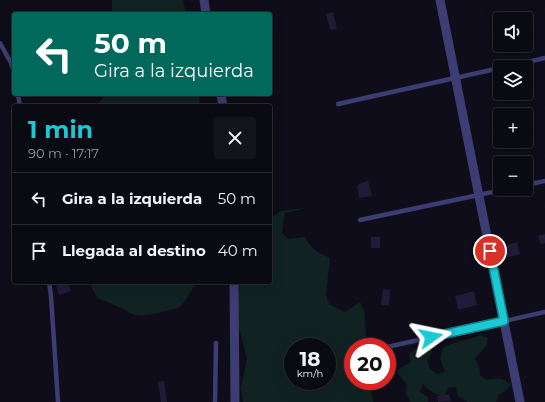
<!DOCTYPE html>
<html lang="es">
<meta charset="utf-8">
<style>
body{margin:0;font-family:Montserrat,sans-serif;background:#13131c;color:#f1f3f6;height:100vh;display:flex;flex-direction:column;font-size:15px;white-space:nowrap}
*{box-sizing:border-box;margin:0}
p{font-size:13px;color:#999aa0}
.icon{flex:none;width:22px;height:22px;fill:none;stroke:currentColor;stroke-width:2;stroke-linecap:round;stroke-linejoin:round}
.map{position:relative;flex:1;overflow:hidden}
.side{position:absolute;left:12px;top:104px;width:260px;height:180px;display:flex;flex-direction:column;background:#0a0a13;border-radius:4px;box-shadow:0 4px 16px #0002,0 0 0 1px #2a2b33}
.side>*{flex:none}
.top-card{position:absolute;left:12px;top:12px;width:260px;height:84px;border-radius:4px;box-shadow:0 4px 16px #0002,0 0 0 1px #2a2b33;background:#00695c;color:#fff;overflow:hidden}
.tools{position:absolute;left:493px;top:12px;display:grid;gap:8px}
.tools a{display:grid;place-items:center;width:40px;height:40px;border-radius:4px;background:#0a0a13;box-shadow:0 4px 16px #0002,0 0 0 1px #2a2b33;font-size:20px}
.speed{position:absolute;left:284px;top:338px;display:flex;gap:8px;font-size:20px;font-weight:700;text-align:center}
.speed>*{display:grid;place-content:center;width:52px;height:52px;border-radius:50%;background:#0a0a13;box-shadow:0 4px 16px #0002,0 0 0 1px #2a2b33;line-height:1}
.speed small{font-size:10px;font-weight:400}
.speed .limit{border:6px solid #d22;background:#fff;color:#111}
.pin{position:absolute;display:grid;place-items:center;width:34px;height:34px;color:#fff;margin:-17px;border:2px solid #fff;border-radius:50%;box-shadow:0 1px 4px #0007}
.me{position:absolute;width:44px;margin:-22px;rotate:78deg;stroke-linejoin:round;filter:drop-shadow(0 0 3px #0008)}
.turn{display:flex;align-items:center;gap:14px;height:84px;padding:0 16px;font-size:18px}
.turn .icon{width:52px;height:52px;stroke-width:2.5}
.turn b{display:block;font-size:28px;line-height:34px}
.round{display:grid;place-items:center;flex:none;width:42px;height:42px;border-radius:4px;background:#13131c}
.head{display:flex;align-items:center;justify-content:space-between;height:68px;padding:0 16px}
h1{font-size:24px;font-weight:700;line-height:30px;color:#1bc9d5}
ul{padding:0;list-style:none}
li{display:flex;align-items:center;gap:12px;height:52px;padding:0 16px;border-top:1px solid #2a2b33}
li div{flex:1}
li b{display:block;font-size:15px}
li em{font-style:normal}
.map>svg:first-child{display:block}
</style>
<div class="map">
<svg width="545" height="402" viewBox="0 0 545 402">
<rect width="100%" height="100%" fill="#0e0d19"/>
<g fill="#102221" fill-rule="evenodd">
<path d="M112,0H183L186,14H112Z"/>
<path d="M106,94H199L200,106H98L100,102Z"/>
<path d="M306,208L285,213L282,232L288,239L305,237C310,249 319,253 330,258L326,295L329,304L345,312L360,302L364,310L366,336L371,347H353V381H371L370,384L373,402H243L241,387L247,359L238,324V296L240,282H270V216H274L281,211ZM293,347H327V381H293Z"/>
<path d="M89,282H197L184,302L178,308L143,316L135,315L119,307L97,298Z"/>
<path d="M480,335L488,338L486,346L475,359L479,367L480,375L487,380C497,377 503,378 512,385L499,395L496,402H468L458,396L456,387L448,388L444,396C435,395 429,391 423,384L420,392L428,397V402H410L406,393L407,385L396,371L411,362L409,354L422,343L431,345L432,353L427,360L430,369L438,374L445,371L440,359L443,348C457,339 466,342 480,335Z"/>
</g>
<g fill="#201b38">
<path d="M333,12L337,29L330,30L326,14Z"/>
<path d="M368,181L372,196L359,198L357,186L359,185V184Z"/>
<path d="M545,234V243L541,244L538,236Z"/>
<rect x="371" y="237" width="9" height="11"/>
<path d="M517,242L520,254L505,258L502,246Z"/>
<path d="M55,282H68L71,291L59,295Z"/>
<path d="M383,289L390,290L389,305H381Z"/>
<path d="M474,291L477,305L458,310L455,296Z"/>
<path d="M164,381L167,402H161L158,382Z"/>
<path d="M449,394L451,401L438,402L437,396Z"/>
</g>
<g fill="none" stroke-linecap="round" stroke-linejoin="round">
<g stroke="#3d3d73" stroke-width="4.5">
<path d="M0,43L11,63L14,72"/>
<path d="M506,67L545,58"/>
<path d="M18,94L20,106"/>
<path d="M338,104L500,68"/>
<path d="M526,185L545,181"/>
<path d="M360,220L507,189"/>
<path d="M49,282L51,296L58,402"/>
<path d="M387,347L545,312"/>
<path d="M215,402L216,343"/>
</g>
<g stroke="#3d3d73" stroke-width="9">
<path d="M204,0L206,14"/>
<path d="M440,0L520,402"/>
<path d="M221,94L223,106"/>
<path d="M234,282L235,402"/>
</g>
</g>
<g fill="none" stroke-linecap="round" stroke-linejoin="round">
<g stroke="#12838a" stroke-width="10">
<path id="route" d="M431,337L504,321L490,251"/>
</g>
<use href="#route" stroke="#1bc9d5" stroke-width="7"/>
</g>
</svg>
<div class="tools">
<a><svg class="icon" aria-label="sound" viewBox="0 0 24 24"><path d="M4 9h4l5-4v14l-5-4H4zM17 9q2 3 0 6"/></svg></a>
<a><svg class="icon" aria-label="layers" viewBox="0 0 24 24"><path d="M12 4l9 5-9 5-9-5zM3 14l9 5 9-5"/></svg></a>
<a>+</a>
<a>−</a>
</div>
<div class="speed"><div>18<small>km/h</small></div><div class="limit">20</div></div>
<div class="pin" style="left:490px;top:251px;background:#d93025"><svg class="icon" aria-label="arrive" viewBox="0 0 24 24"><path d="M6 21V4h12l-3 4 3 4H6"/></svg></div>
<svg class="me" style="left:431px;top:337px" viewBox="-20 -20 40 40"><path d="M0-17L14 15 0 8-14 15z" fill="#1bc9d5" stroke="#fff" stroke-width="4"/></svg>
<div class="top-card">
<div class="turn"><svg class="icon" aria-label="left" viewBox="0 0 24 24"><path d="M17 20v-9H6M10 6l-5 5 5 5"/></svg><div><b>50 m</b>Gira a la izquierda</div></div>
</div>
<section class="side">
<div class="head"><div><h1>1 min</h1><p>90 m · 17:17</p></div><a class="round"><svg class="icon" aria-label="close" viewBox="0 0 24 24"><path d="M6 6l12 12M18 6L6 18"/></svg></a></div>
<ul>
<li><svg class="icon" aria-label="left" viewBox="0 0 24 24"><path d="M17 20v-9H6M10 6l-5 5 5 5"/></svg><div><b>Gira a la izquierda</b></div><em>50 m</em></li>
<li><svg class="icon" aria-label="arrive" viewBox="0 0 24 24"><path d="M6 21V4h12l-3 4 3 4H6"/></svg><div><b>Llegada al destino</b></div><em>40 m</em></li>
</ul>
</section>
</div>
